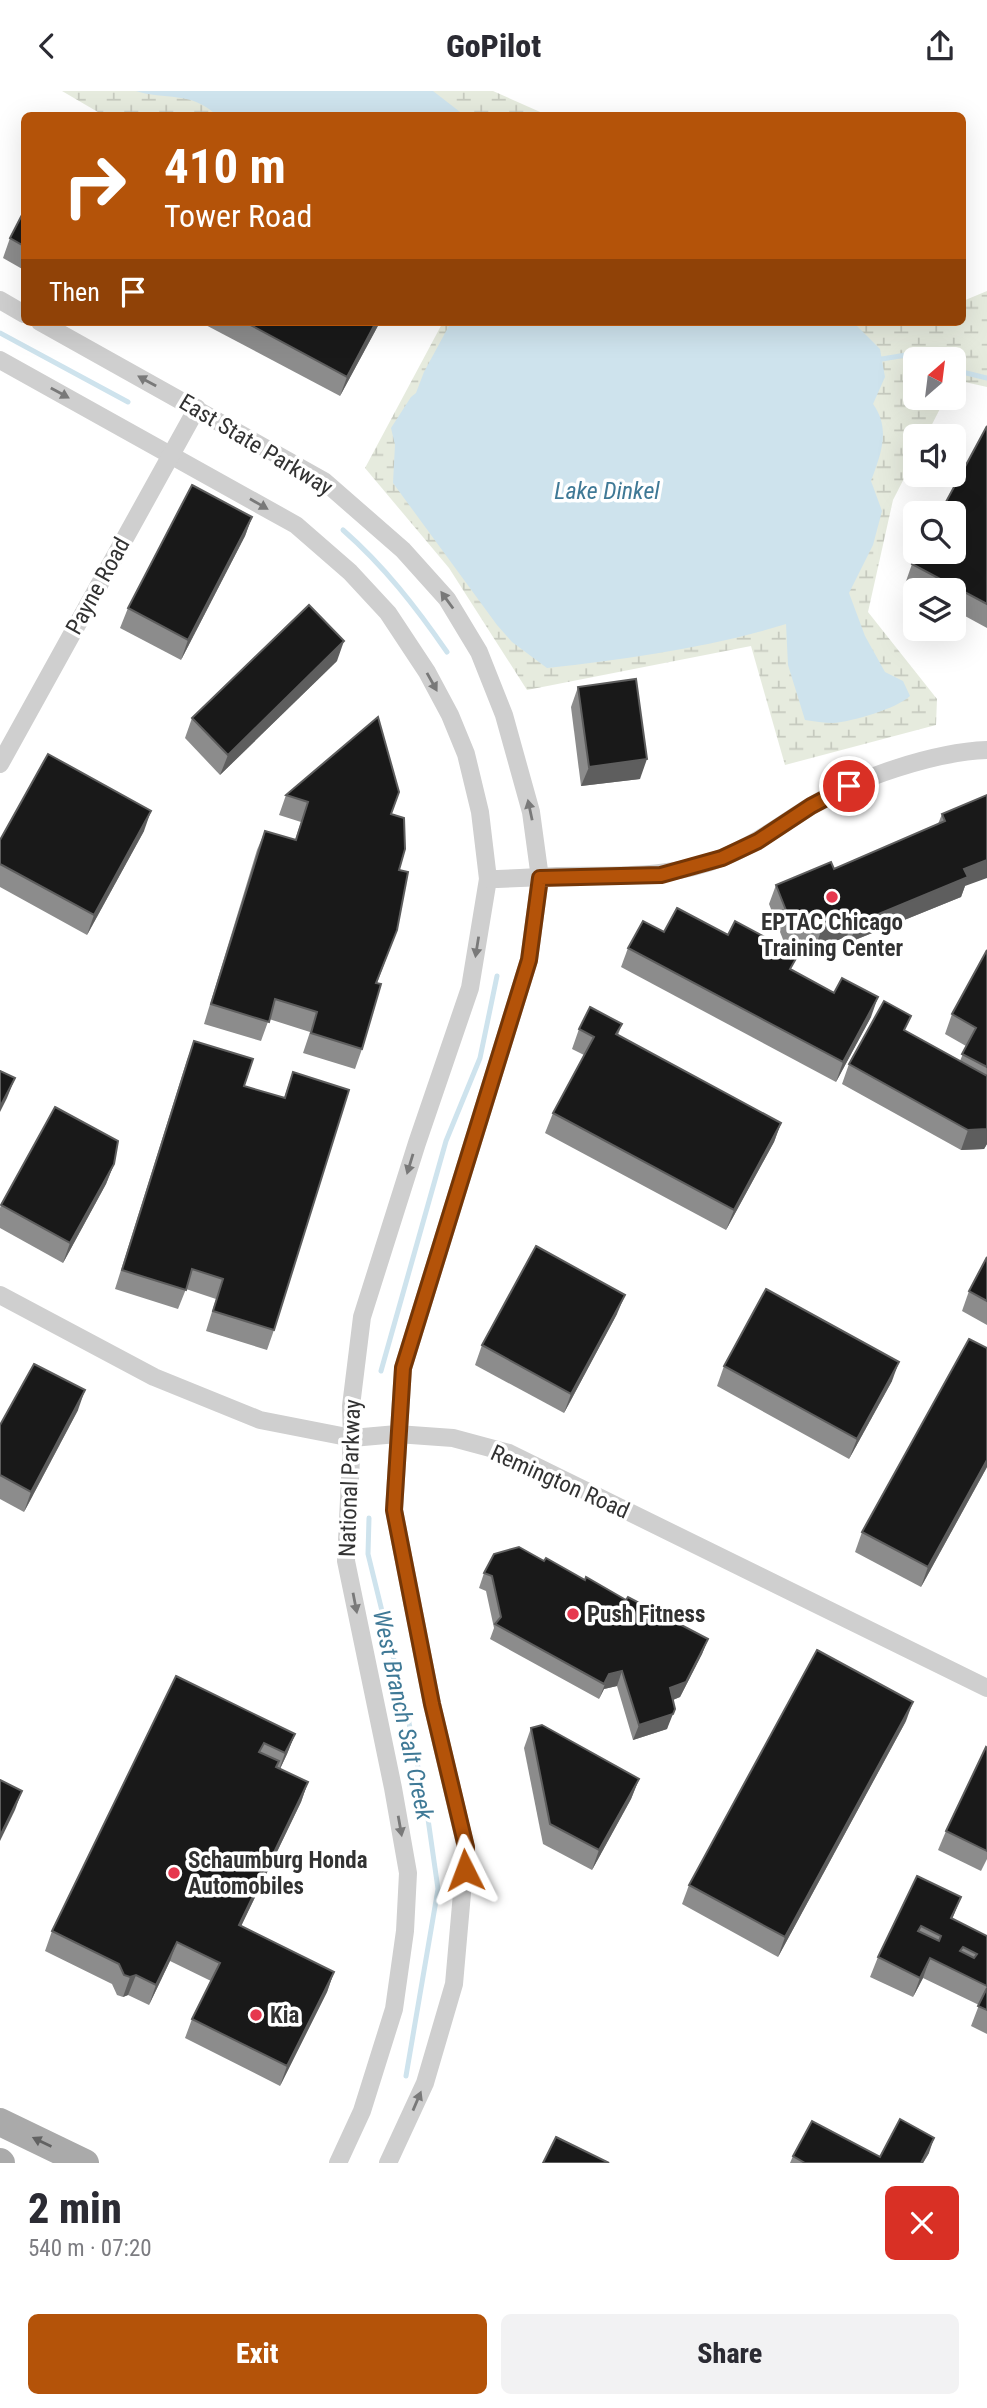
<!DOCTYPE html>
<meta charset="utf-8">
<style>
body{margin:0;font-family:"Roboto Condensed",sans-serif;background:#f2f2f3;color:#2b2b33;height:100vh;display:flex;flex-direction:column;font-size:26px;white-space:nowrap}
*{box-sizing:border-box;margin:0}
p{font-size:23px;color:#7c7c81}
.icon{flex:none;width:38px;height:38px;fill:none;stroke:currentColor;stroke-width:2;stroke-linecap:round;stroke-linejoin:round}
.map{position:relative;height:2072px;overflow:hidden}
.panel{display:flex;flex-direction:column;background:#fff;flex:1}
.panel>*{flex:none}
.guide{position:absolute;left:21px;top:21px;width:945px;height:214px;border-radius:10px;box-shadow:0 7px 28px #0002;background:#b45309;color:#fff;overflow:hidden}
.needle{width:46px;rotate:28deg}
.buttons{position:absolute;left:903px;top:256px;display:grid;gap:14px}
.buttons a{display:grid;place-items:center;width:63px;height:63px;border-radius:10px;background:#fff;box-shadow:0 7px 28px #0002;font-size:35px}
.pin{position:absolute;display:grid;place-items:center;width:60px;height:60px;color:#fff;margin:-30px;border:4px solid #fff;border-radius:50%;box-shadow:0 2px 7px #0007}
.me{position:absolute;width:77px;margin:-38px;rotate:357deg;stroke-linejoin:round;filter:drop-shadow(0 0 5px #0008)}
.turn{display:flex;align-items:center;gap:24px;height:147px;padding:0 28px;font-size:32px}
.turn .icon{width:91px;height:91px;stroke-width:2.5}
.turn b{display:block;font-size:49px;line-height:60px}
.then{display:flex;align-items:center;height:66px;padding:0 28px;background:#0003;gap:14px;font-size:26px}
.round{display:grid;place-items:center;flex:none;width:74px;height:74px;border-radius:10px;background:#f2f2f3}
.summary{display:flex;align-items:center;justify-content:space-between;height:119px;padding:0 28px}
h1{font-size:42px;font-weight:800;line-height:52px}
.primary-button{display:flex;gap:14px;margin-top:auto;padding:14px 28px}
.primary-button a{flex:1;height:80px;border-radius:10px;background:#b45309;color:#fff;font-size:28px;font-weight:800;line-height:80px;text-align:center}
.primary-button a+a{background:#f2f2f3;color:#2b2b33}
header{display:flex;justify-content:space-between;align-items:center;height:91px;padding:0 28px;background:#fff;font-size:32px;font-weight:800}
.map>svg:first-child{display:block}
</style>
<header><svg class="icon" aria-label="back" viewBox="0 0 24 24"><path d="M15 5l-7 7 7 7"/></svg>GoPilot<svg class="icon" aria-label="share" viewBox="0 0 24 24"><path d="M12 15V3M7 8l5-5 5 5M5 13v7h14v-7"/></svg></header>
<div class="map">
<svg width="987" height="2072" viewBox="0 0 987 2072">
<defs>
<pattern id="wetland-marsh" width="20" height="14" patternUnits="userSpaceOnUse" patternTransform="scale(1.75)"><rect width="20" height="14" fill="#e6ebde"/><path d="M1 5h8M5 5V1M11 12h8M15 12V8" fill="none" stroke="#c6cabf"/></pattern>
</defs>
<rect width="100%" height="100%" fill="#fff"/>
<g fill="url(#wetland-marsh)">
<path d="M62,0H493L547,24H103Z"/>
<path d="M987,200V296L956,289L954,292V268H915V306H946L926,345H915V366L893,409L868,521L937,608L936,634L785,674L751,555L527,599L449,477L365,377L443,231H962L963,210Z"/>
</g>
<g fill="#cee3ed">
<path d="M136,0H433L464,24H216C192,0 164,9 136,0Z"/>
<path d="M451,231H853L880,258L885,286L873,313C891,338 881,363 871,390L882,420L873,454L849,502L865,545L885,581L903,590L910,605C898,617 851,631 833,632C824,632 814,630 805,629L788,574L786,533C708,557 627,568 547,577L512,551L497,534L393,392L395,354L391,337L411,306L416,302L424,281Z"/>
</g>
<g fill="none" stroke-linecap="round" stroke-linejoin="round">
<g stroke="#cee3ed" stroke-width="5">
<path d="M0,242L128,311"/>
<path d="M882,268L918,262L925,268"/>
<path d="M954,279L987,287"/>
<path d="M343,439C384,475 416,516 447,561"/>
<path d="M381,1280L446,1050L480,967L497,885"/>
<path d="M369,1427L368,1463L407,1622L427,1721L438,1798L406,1985"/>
</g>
<g stroke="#cfcfcf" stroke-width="18">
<path d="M0,209L24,223"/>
<path d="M40,231L324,390L403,459L447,508L479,561L504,624L531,721L540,787L529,869L403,1277L394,1419L432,1613L466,1757L454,1893L425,1992L388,2072"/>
<path d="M0,269L296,434L350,481L388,522L427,581L450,624L466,663L480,721L488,788L470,897L417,1052L362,1226L351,1315L352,1347L346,1470L393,1697L408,1782L405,1840L394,1918L362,2020L338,2072"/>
<path d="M0,673L197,317"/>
<path d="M488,788C511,788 534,786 557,785C615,784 668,789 724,766C756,753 782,733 811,715C857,687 934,661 987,659"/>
<path d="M0,1204L154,1286L260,1329L352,1347L397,1343L453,1347L509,1362L987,1597"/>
</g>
<g stroke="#aaa" stroke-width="28">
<path d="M0,2031L85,2072"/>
<path d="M0,2071L1,2072"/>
</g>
</g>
<g fill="#8c8c8c">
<path d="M24,120V179L3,167L10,147Z"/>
<path d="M200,231H380L340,305Z"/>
<path d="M987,335V537L954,519V499H916L905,493L912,473Z"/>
<path d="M252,426L245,445L181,569L120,537L128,517Z"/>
<path d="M337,570L220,684L185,647L192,627Z"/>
<path d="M578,596L640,688L581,695L571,616Z"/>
<path d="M286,704L391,723L399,779L397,839L377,892L362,958L355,978L303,962L310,941L269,928L261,950L204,933L257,759L265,740L295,749L301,731L279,724Z"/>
<path d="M942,723L965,795L961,806L850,851L847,845L814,860L784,851L769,813L776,794L834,778L938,733Z"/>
<path d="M144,740L87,844L0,796V749Z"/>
<path d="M664,841L792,880L871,926L836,991L621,876L628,857Z"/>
<path d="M987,859V1053L984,1058L961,1059L842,993L849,973L906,940L960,970L966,955L945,943L952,923Z"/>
<path d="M622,933L618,944L781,1032L774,1051L726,1139L545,1042L553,1022L584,964L572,958L579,938Z"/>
<path d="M194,950L244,995L284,1007L293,981L274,1239L267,1259L206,1240L216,1208L186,1198L178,1218L115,1198L187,969Z"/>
<path d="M114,1073L106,1093L63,1172L0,1137V1117L1,1114Z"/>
<path d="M987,1166V1234L962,1220L969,1200Z"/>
<path d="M617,1223L564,1322L475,1274L482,1254Z"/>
<path d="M724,1275L892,1290L849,1368L717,1295Z"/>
<path d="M78,1319L24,1421L0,1408V1334Z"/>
<path d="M987,1376L921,1496L855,1461L862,1441Z"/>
<path d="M544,1470L708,1548L702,1563L680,1606L673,1609L667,1638L633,1649L617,1595L604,1598L599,1608L490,1548L494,1537L486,1500L479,1497L484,1482Z"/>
<path d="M176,1585L295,1643L287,1663L280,1678L308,1691L301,1711L241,1835L334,1881L327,1901L280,1995L185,1947L192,1928L211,1890L170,1870L149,1914L128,1904L123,1906L117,1904L112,1893L45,1860L52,1840Z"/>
<path d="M906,1630L778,1866L682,1813L689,1794Z"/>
<path d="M531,1637L639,1688L631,1708L592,1779L543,1753L524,1657Z"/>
<path d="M987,1657V1768L981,1780L938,1759L946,1740Z"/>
<path d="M917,1785L952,1828L987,1845V1943L971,1935L979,1914L923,1887L913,1906L870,1886L878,1866Z"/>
<path d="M929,2062L923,2072H790L793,2065L880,2066Z"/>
</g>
<g fill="#5e5e5e">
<path d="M376,231H380L340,305L347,286Z"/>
<path d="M252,426L245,445L181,569L188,549Z"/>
<path d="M344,550L337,570L220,684L228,664Z"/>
<path d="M647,668L640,688L581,695L589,676Z"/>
<path d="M151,720L144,740L87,844L94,824Z"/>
<path d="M987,769V787L965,795L961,806L850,851L857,832L964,778Z"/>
<path d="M854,826L847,845L814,860L821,840Z"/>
<path d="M878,906L871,926L836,991L843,971Z"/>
<path d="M15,987L7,1007L0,1021V1016Z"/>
<path d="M781,1032L774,1051L726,1139L734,1119Z"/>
<path d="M987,1038V1053L984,1058L961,1059L968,1039Z"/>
<path d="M114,1073L106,1093L63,1172L70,1152Z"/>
<path d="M625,1204L617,1223L564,1322L571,1303Z"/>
<path d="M899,1271L892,1290L849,1368L857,1348Z"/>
<path d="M85,1299L78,1319L24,1421L31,1401Z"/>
<path d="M987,1369V1376L921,1496L928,1476Z"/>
<path d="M708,1548L702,1563L680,1606L665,1612L670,1597Z"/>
<path d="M622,1580L617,1595L604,1598L599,1608L609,1583Z"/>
<path d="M913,1611L906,1630L778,1866L785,1846Z"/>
<path d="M675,1618L667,1638L633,1649L639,1634Z"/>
<path d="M295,1643L287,1663L278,1682L285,1662Z"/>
<path d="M639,1688L631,1708L592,1779L599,1759Z"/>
<path d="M308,1691L301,1711L232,1854L239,1834Z"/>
<path d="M22,1700L15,1719L0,1750V1745Z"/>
<path d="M961,1806L953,1826L943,1847L951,1827Z"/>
<path d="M177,1851L170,1870L149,1914L156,1894Z"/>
<path d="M930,1867L923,1887L913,1906L920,1887Z"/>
<path d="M334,1881L327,1901L280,1995L287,1975Z"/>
<path d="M136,1884L128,1904L123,1906L130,1886Z"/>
<path d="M934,2047L929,2062L923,2072H921Z"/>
</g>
<g fill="#191919" stroke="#5e5e5e" stroke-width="2" fill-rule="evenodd">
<path d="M24,120V155L10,147Z"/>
<path d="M245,231H376L347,286Z"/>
<path d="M987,335V513L912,473L919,460H954V422H940Z"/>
<path d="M192,394L252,426L188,549L128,517Z"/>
<path d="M309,514L344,550L228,664L192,627Z"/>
<path d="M636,588L647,668L589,676L578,596Z"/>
<path d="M378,626L399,701L391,723L404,727L405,758L399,779L408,781L397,839L376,892L381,893L362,958L311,942L317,921L275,908L269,931L211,913L265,740L296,749L308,711L286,704Z"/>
<path d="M48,663L151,720L94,824L0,773V749Z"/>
<path d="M987,704V769L964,778L968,786L857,832L854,826L821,840L791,832L776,794L831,771L834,778L945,730L942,723Z"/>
<path d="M677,817L728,844L735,830L798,864L790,878L834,902L842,887L878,906L843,971L628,857L643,830L664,841Z"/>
<path d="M987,859V976L962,963L976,937L952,923Z"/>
<path d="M884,910L911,925L904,939L987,985V1038L968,1039L849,973Z"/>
<path d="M590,916L622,933L616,943L781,1032L734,1119L553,1022L594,946L579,938Z"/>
<path d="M194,950L253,968L244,995L285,1007L293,981L349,999L274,1239L213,1220L223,1188L192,1178L186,1199L122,1179Z"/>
<path d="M0,980L15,987L0,1016Z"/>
<path d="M55,1016L118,1050L114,1073L70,1152L1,1114Z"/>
<path d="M536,1155L625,1204L571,1303L482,1254Z"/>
<path d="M987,1166V1210L969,1200Z"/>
<path d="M766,1198L899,1271L857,1348L724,1275Z"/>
<path d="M969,1248L987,1257V1369L928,1476L862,1441Z"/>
<path d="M34,1273L85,1299L31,1401L0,1384V1334Z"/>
<path d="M519,1456L544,1470L546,1467L585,1489L586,1486L626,1509L628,1506L708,1548L686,1591L670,1597L675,1618L673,1623L639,1634L622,1580L609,1583L604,1593L495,1533L501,1526L492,1485L484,1482L494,1463Z"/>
<path d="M817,1559L913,1611L785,1846L689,1794Z"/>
<path d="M176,1585L295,1643L285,1662L264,1652L259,1661L279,1670L276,1676L308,1691L239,1834L334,1881L287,1975L192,1928L220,1872L177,1851L156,1894L136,1884L130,1886L124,1884L119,1873L52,1840Z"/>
<path d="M542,1634L639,1688L599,1759L550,1733L531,1637Z"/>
<path d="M986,1656L987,1657V1760L946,1740Z"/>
<path d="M0,1689L22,1700L0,1745Z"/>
<path d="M917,1785L961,1806L951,1827L987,1845V1895L930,1867L920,1887L878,1866ZM921,1835L941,1845L939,1850L918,1840ZM963,1856L977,1863L974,1867L960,1860Z"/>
<path d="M987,1897V1919L978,1915Z"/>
<path d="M900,2028L934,2047L921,2072H805L793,2065L812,2030L880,2066Z"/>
<path d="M556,2046L609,2072H543Z"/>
</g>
<defs><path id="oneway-solid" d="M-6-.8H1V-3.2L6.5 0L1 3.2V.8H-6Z" transform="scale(1.75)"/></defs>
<g fill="#797979">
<use href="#oneway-solid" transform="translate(147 290) rotate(-151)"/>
<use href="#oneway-solid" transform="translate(60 302) rotate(29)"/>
<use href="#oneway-solid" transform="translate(259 413) rotate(30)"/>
<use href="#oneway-solid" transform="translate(447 509) rotate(-126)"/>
<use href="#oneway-solid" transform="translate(432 591) rotate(61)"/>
<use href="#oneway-solid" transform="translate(530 719) rotate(-102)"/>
<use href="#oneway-solid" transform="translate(477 856) rotate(99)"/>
<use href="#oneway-solid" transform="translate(410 1073) rotate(107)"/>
<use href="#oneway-solid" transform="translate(355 1512) rotate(79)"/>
<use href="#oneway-solid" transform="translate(400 1735) rotate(80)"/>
<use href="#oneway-solid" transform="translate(417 2010) rotate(-67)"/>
</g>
<use fill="#626262" href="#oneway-solid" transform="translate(42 2051) rotate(-154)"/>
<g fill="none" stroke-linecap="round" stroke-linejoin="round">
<g stroke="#753606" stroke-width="18">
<path id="route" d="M465,1779L466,1756L432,1613L394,1419L403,1277L529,869L540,787L661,784L722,767L758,750L811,715L849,695"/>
</g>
<use href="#route" stroke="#b45309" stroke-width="12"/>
</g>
<g fill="#e6384e" stroke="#fff" stroke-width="2.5">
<circle cx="832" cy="806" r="7"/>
<circle cx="573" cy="1523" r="7"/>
<circle cx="174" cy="1782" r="7"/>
<circle cx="256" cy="1924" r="7"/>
</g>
<g text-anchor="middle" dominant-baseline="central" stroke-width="7" stroke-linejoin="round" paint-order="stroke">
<g font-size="23" fill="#323232" stroke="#fff">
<text transform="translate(256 354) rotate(31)">East State Parkway</text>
<text transform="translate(98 495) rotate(-61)">Payne Road</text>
<text transform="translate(350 1387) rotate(-88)">National Parkway</text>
<text transform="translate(560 1391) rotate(24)">Remington Road</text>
</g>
<g font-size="23" font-weight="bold" fill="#323232" stroke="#fff" text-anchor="start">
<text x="832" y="831" text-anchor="middle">EPTAC Chicago<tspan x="832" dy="26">Training Center</tspan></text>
<text x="587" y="1523">Push Fitness</text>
<text x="188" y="1769">Schaumburg Honda<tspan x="188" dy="26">Automobiles</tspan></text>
<text x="270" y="1924">Kia</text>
</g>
<g font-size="24" font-style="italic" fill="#3f7996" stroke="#fff">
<text x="607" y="400">Lake Dinkel</text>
<text transform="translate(403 1624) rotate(78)">West Branch Salt Creek</text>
</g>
</g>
</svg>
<div class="buttons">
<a><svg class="needle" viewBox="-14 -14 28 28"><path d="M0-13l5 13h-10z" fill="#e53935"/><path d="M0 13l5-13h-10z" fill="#7c7c81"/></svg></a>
<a><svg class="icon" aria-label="sound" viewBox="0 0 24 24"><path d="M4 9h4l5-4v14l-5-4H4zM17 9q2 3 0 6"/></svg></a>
<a><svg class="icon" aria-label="search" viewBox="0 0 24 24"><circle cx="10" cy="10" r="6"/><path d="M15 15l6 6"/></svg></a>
<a><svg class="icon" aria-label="layers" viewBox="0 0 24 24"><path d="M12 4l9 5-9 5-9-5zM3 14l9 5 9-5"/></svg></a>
</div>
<div class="pin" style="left:849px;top:695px;background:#d93025"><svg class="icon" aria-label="arrive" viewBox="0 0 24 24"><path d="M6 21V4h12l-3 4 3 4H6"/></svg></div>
<svg class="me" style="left:465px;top:1779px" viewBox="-20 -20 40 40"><path d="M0-17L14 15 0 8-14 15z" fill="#b45309" stroke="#fff" stroke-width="4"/></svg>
<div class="guide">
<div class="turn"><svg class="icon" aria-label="right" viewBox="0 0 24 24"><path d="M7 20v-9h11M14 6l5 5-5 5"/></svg><div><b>410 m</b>Tower Road</div></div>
<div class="then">Then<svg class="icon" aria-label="arrive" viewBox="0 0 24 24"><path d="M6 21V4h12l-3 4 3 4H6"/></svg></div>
</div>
</div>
<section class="panel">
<div class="summary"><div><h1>2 min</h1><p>540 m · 07:20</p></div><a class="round" style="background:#d93025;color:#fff"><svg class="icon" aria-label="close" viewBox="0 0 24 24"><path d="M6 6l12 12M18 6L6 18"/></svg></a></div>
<div class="primary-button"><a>Exit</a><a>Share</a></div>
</section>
